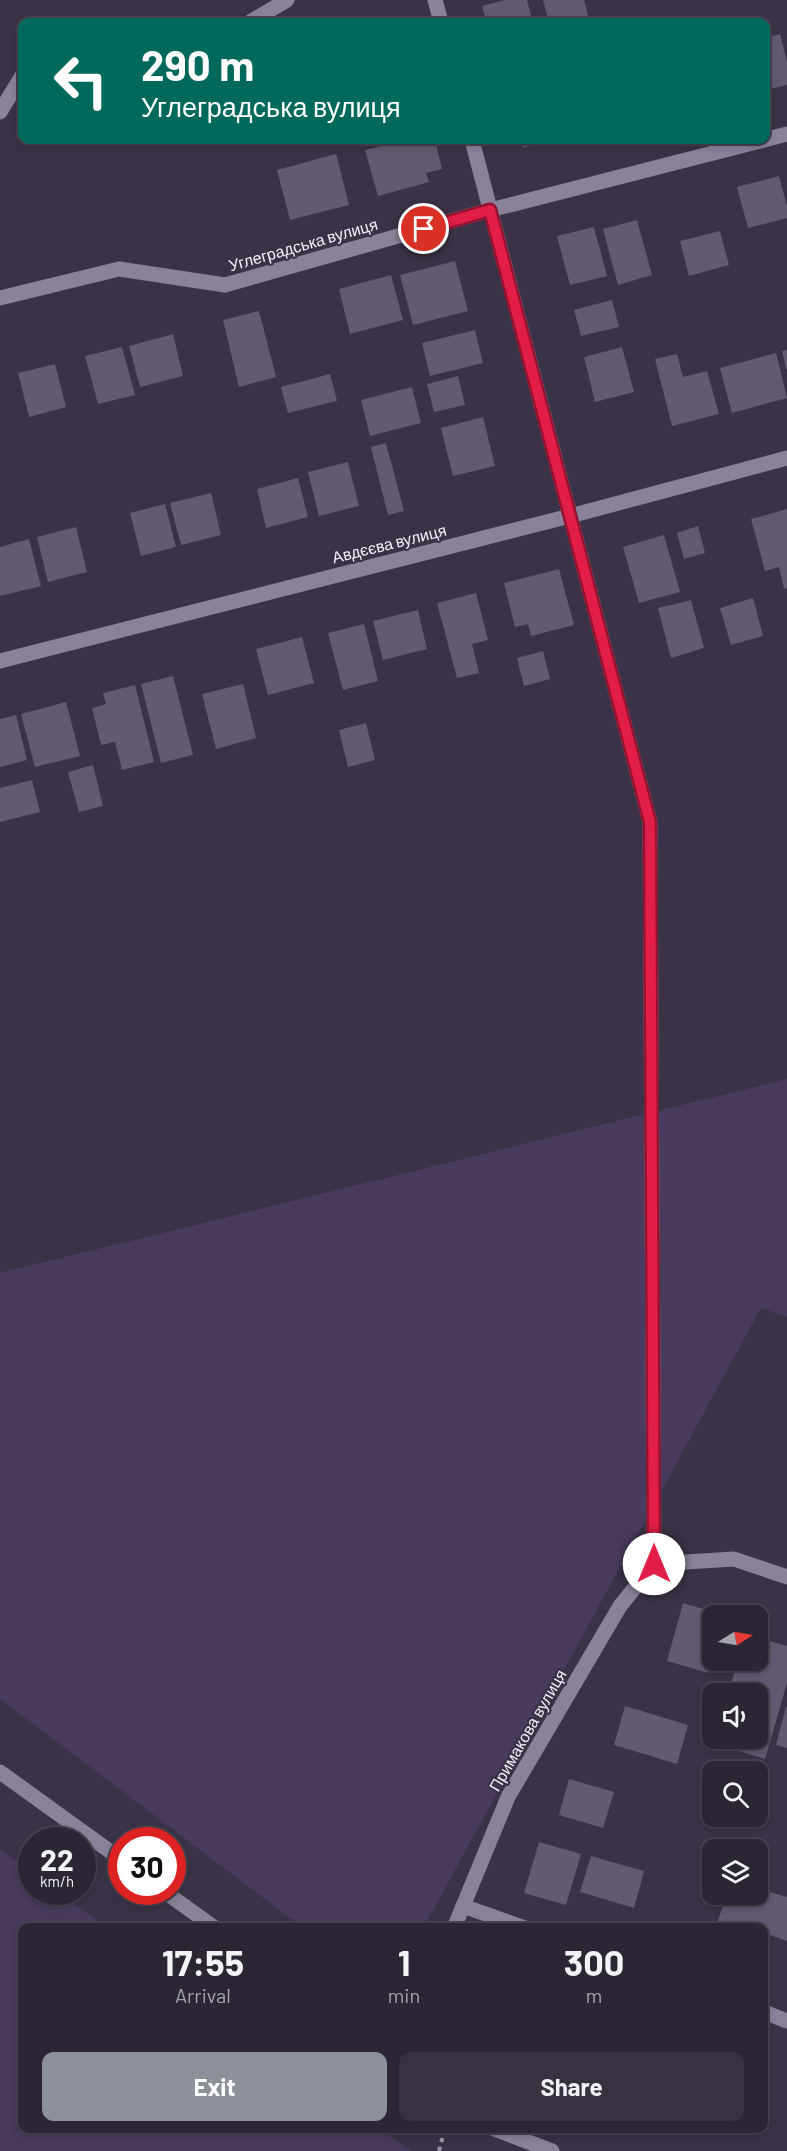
<!DOCTYPE html>
<meta charset="utf-8">
<style>
body{margin:0;font-family:Barlow,sans-serif;background:#383240;color:#f1f3f6;height:100vh;display:flex;flex-direction:column;font-size:22px;white-space:nowrap}
*{box-sizing:border-box;margin:0}
p{font-size:20px;color:#a6a5ac}
.icon{flex:none;width:33px;height:33px;fill:none;stroke:currentColor;stroke-width:2;stroke-linecap:round;stroke-linejoin:round}
.map{position:relative;flex:1;overflow:hidden}
.panel{position:absolute;left:18px;top:1923px;width:750px;height:210px;display:flex;flex-direction:column;background:#2c2634;border-radius:12px;box-shadow:0 3px 9px #0003,0 0 0 2px #48434f}
.panel>*{flex:none}
.hud{position:absolute;left:18px;top:18px;width:752px;height:126px;border-radius:12px;box-shadow:0 3px 9px #0003,0 0 0 2px #48434f;background:#00695c;color:#fff;overflow:hidden}
.needle{width:39px;rotate:79deg}
.tools{position:absolute;left:702px;top:1605px;display:grid;gap:12px}
.tools a{display:grid;place-items:center;width:66px;height:66px;border-radius:12px;background:#2c2634;box-shadow:0 3px 9px #0003,0 0 0 2px #48434f;font-size:30px}
.speed{position:absolute;left:18px;top:1827px;display:flex;gap:12px;font-size:30px;font-weight:700;text-align:center}
.speed>*{display:grid;place-content:center;width:78px;height:78px;border-radius:50%;background:#2c2634;box-shadow:0 3px 9px #0003,0 0 0 2px #48434f;line-height:1}
.speed small{font-size:15px;font-weight:400}
.speed .limit{border:9px solid #d22;background:#fff;color:#111}
.pin{position:absolute;display:grid;place-items:center;width:51px;height:51px;color:#fff;margin:-26px;border:3px solid #fff;border-radius:50%;box-shadow:0 2px 6px #0007}
.me{position:absolute;width:66px;margin:-33px;rotate:0deg;stroke-linejoin:round;filter:drop-shadow(0 0 4px #0008)}
.turn{display:flex;align-items:center;gap:21px;height:126px;padding:0 24px;font-size:27px}
.turn .icon{width:78px;height:78px;stroke-width:2.5}
.turn b{display:block;font-size:42px;line-height:51px}
.eta{display:flex;justify-content:space-evenly;align-items:center;height:102px;text-align:center}
.eta b{font-size:36px;font-weight:700;line-height:42px}
.cta{display:flex;gap:12px;margin-top:auto;padding:12px 24px}
.cta a{flex:1;height:69px;border-radius:12px;background:#8c9099;color:#fff;font-size:24px;font-weight:700;line-height:69px;text-align:center}
.cta a+a{background:#383240;color:#f1f3f6}
.map>svg:first-child{display:block}
</style>
<div class="map">
<svg width="787" height="2151" viewBox="0 0 787 2151">
<rect width="100%" height="100%" fill="#3a3246"/>
<g fill="#483b5d">
<path d="M787,1079V1317L761,1308L424,1927H302L0,1699V1273Z"/>
<path d="M0,1849L31,1872L32,1892H58L106,1927L22,1928V2128L379,2129L411,2151H0Z"/>
</g>
<g fill="#625a70">
<path d="M505,0H527L533,22H486L482,6Z"/>
<path d="M543,0H584L588,16L564,22H549Z"/>
<path d="M780,34L787,62V85L765,90V38Z"/>
<path d="M389,140H435L442,169L426,173L429,182L378,196L365,150L390,144Z"/>
<path d="M521,140H553L523,148Z"/>
<path d="M336,154L349,205L290,220L277,170Z"/>
<path d="M779,176L787,206V218L748,228L737,187Z"/>
<path d="M637,220L652,275L618,285L603,229Z"/>
<path d="M594,227L607,276L570,285L557,236Z"/>
<path d="M720,231L729,265L689,276L680,241Z"/>
<path d="M455,261L468,311L413,325L400,275Z"/>
<path d="M391,275L403,320L350,334L339,289Z"/>
<path d="M612,300L619,327L581,336L574,310Z"/>
<path d="M259,311L276,377L239,387L223,320Z"/>
<path d="M475,330L483,363L430,376L422,343Z"/>
<path d="M173,334L183,376L140,387L129,346Z"/>
<path d="M122,347L135,395L98,404L85,356Z"/>
<path d="M622,347L634,392L595,402L584,357Z"/>
<path d="M787,350V369H786L782,351Z"/>
<path d="M776,353L787,398L732,413L720,368Z"/>
<path d="M677,354L683,377L707,371L719,414L672,426L655,359Z"/>
<path d="M55,364L66,407L29,417L18,373Z"/>
<path d="M330,374L337,401L288,413L281,387Z"/>
<path d="M458,376L465,405L434,412L427,384Z"/>
<path d="M412,387L421,423L370,436L361,400Z"/>
<path d="M483,417L495,466L453,476L441,428Z"/>
<path d="M386,443L404,511L388,515L371,447Z"/>
<path d="M348,462L359,506L319,516L308,472Z"/>
<path d="M298,478L308,517L266,528L257,489Z"/>
<path d="M211,493L221,535L181,545L170,503Z"/>
<path d="M165,504L176,547L141,556L130,513Z"/>
<path d="M787,509V588L784,589L779,567L765,571L751,519Z"/>
<path d="M698,526L705,553L684,559L677,533Z"/>
<path d="M76,527L87,572L48,582L37,537Z"/>
<path d="M664,535L680,592L639,603L623,547Z"/>
<path d="M29,539L41,586L0,596V547Z"/>
<path d="M559,569L574,625L531,636L528,624L515,627L504,583Z"/>
<path d="M476,593L488,640L472,644L479,673L457,678L437,603Z"/>
<path d="M753,598L763,636L731,645L720,608Z"/>
<path d="M691,600L704,648L671,658L658,608Z"/>
<path d="M418,610L427,649L383,660L373,621Z"/>
<path d="M364,624L378,681L343,690L328,633Z"/>
<path d="M302,637L314,683L268,695L256,649Z"/>
<path d="M543,651L550,679L524,686L517,658Z"/>
<path d="M173,676L193,755L161,763L141,684Z"/>
<path d="M243,684L256,738L216,749L202,694Z"/>
<path d="M135,685L154,762L122,770L115,742L101,745L92,708L106,704L103,693Z"/>
<path d="M66,702L80,756L35,767L21,714Z"/>
<path d="M16,715L27,760L0,767V719Z"/>
<path d="M366,723L375,760L348,767L339,730Z"/>
<path d="M93,765L103,806L79,812L68,772Z"/>
<path d="M32,780L40,812L0,822V788Z"/>
<path d="M683,1603L724,1615L712,1616V1658L708,1673L667,1661Z"/>
<path d="M758,1638L787,1646V1683L765,1759L714,1743L715,1738H758V1694H728L738,1660H758Z"/>
<path d="M625,1706L688,1725L677,1764L614,1745Z"/>
<path d="M786,1707H787V1748L776,1745Z"/>
<path d="M569,1779L614,1792L603,1828L559,1815Z"/>
<path d="M539,1842L581,1854L566,1905L524,1893Z"/>
<path d="M591,1856L644,1871L634,1908L580,1892Z"/>
<path d="M758,1889L787,1897V1941L764,1933V1928H716L726,1894H758Z"/>
</g>
<g fill="none" stroke-linecap="round" stroke-linejoin="round">
<path stroke="#9a94a4" stroke-width="4" stroke-dasharray="4.5 4.5" stroke-linecap="butt" d="M439,2151L445,2128"/>
<g stroke="#8a8299" stroke-width="15">
<path d="M463,1906L525,1928"/>
<path d="M764,2012L787,2021"/>
</g>
<g stroke="#8a8299" stroke-width="15">
<path d="M435,0L441,22"/>
<path d="M250,22L287,0"/>
<path d="M0,112L22,76"/>
<path d="M472,140L650,822L654,1564"/>
<path d="M0,298L119,269L225,285L490,210L787,134"/>
<path d="M0,661L570,516L787,458"/>
<path d="M654,1564L734,1559L787,1577"/>
<path d="M454,1928L508,1797L620,1606L654,1564"/>
</g>
<g stroke="#8a8299" stroke-width="15">
<path d="M0,1772L122,1860"/>
<path d="M165,1892L215,1928"/>
<path d="M492,2128L552,2151"/>
</g>
</g>
<g fill="none" stroke-linecap="round" stroke-linejoin="round">
<g stroke="#92132f" stroke-width="15">
<path id="route" d="M424,229L490,210L650,822L654,1564"/>
</g>
<use href="#route" stroke="#e11d48" stroke-width="10"/>
</g>
<g text-anchor="middle" dominant-baseline="central" stroke-width="4.5" stroke-linejoin="round" paint-order="stroke">
<g font-size="16" fill="#f4effc" stroke="#3a3246">
<text transform="translate(303 244) rotate(-16)">Углеградська вулиця</text>
<text transform="translate(389 543) rotate(-14)">Авдєєва вулиця</text>
<text transform="translate(527 1730) rotate(-60)">Примакова вулиця</text>
</g>
</g>
</svg>
<div class="tools">
<a><svg class="needle" viewBox="-14 -14 28 28"><path d="M0-13l5 13h-10z" fill="#e53935"/><path d="M0 13l5-13h-10z" fill="#a6a5ac"/></svg></a>
<a><svg class="icon" aria-label="sound" viewBox="0 0 24 24"><path d="M4 9h4l5-4v14l-5-4H4zM17 9q2 3 0 6"/></svg></a>
<a><svg class="icon" aria-label="search" viewBox="0 0 24 24"><circle cx="10" cy="10" r="6"/><path d="M15 15l6 6"/></svg></a>
<a><svg class="icon" aria-label="layers" viewBox="0 0 24 24"><path d="M12 4l9 5-9 5-9-5zM3 14l9 5 9-5"/></svg></a>
</div>
<div class="speed"><div>22<small>km/h</small></div><div class="limit">30</div></div>
<div class="pin" style="left:424px;top:229px;background:#d93025"><svg class="icon" aria-label="arrive" viewBox="0 0 24 24"><path d="M6 21V4h12l-3 4 3 4H6"/></svg></div>
<svg class="me" style="left:654px;top:1564px" viewBox="-20 -20 40 40"><circle r="19" fill="#fff"/><path d="M0-13L10 11 0 6-10 11z" fill="#e11d48"/></svg>
<div class="hud">
<div class="turn"><svg class="icon" aria-label="left" viewBox="0 0 24 24"><path d="M17 20v-9H6M10 6l-5 5 5 5"/></svg><div><b>290 m</b>Углеградська вулиця</div></div>
</div>
<section class="panel">
<div class="eta">
<div><b>17:55</b><p>Arrival</p></div>
<div><b>1</b><p>min</p></div>
<div><b>300</b><p>m</p></div>
</div>
<div class="cta"><a>Exit</a><a>Share</a></div>
</section>
</div>
